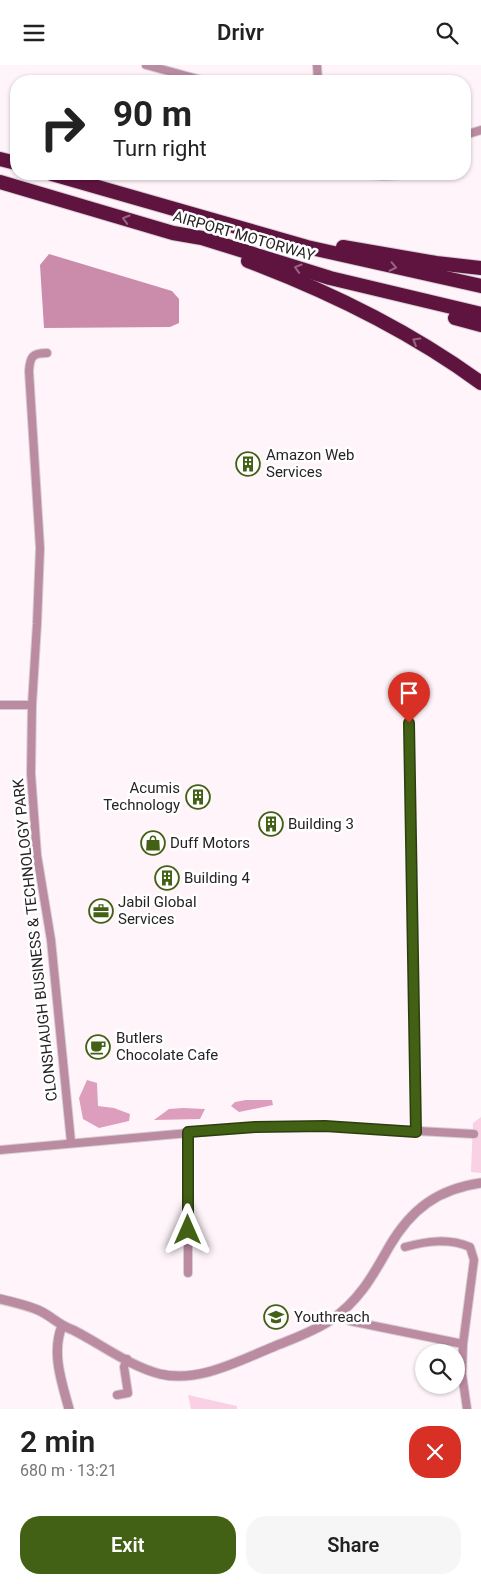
<!DOCTYPE html>
<meta charset="utf-8">
<style>
body{margin:0;font-family:Roboto,sans-serif;background:#f6f6f6;color:#222;height:100vh;display:flex;flex-direction:column;font-size:19px;white-space:nowrap}
*{box-sizing:border-box;margin:0}
p{font-size:16px;color:#767676}
.icon{flex:none;width:28px;height:28px;fill:none;stroke:currentColor;stroke-width:2;stroke-linecap:round;stroke-linejoin:round}
.map{position:relative;height:1344px;overflow:hidden}
.details{display:flex;flex-direction:column;background:#fff;flex:1}
.details>*{flex:none}
.hud{position:absolute;left:10px;top:10px;width:461px;height:105px;border-radius:20px;box-shadow:0 1px 4px #0004;background:#fff;color:#222;overflow:hidden}
.tools{position:absolute;left:415px;top:1279px;display:grid;gap:10px}
.tools a{display:grid;place-items:center;width:50px;height:50px;border-radius:50%;background:#fff;box-shadow:0 1px 4px #0004;font-size:25px}
.pin{position:absolute;display:grid;place-items:center;width:42px;height:42px;color:#fff;margin:-51px -21px;border-radius:50% 50% 50% 0;rotate:-45deg;box-shadow:0 0 5px #0007}
.pin .icon{rotate:45deg}
.me{position:absolute;width:55px;margin:-28px;rotate:0deg;stroke-linejoin:round;filter:drop-shadow(0 0 4px #0008)}
.turn{display:flex;align-items:center;gap:18px;height:105px;padding:0 20px;font-size:22px}
.turn .icon{width:65px;height:65px;stroke-width:2.5}
.turn b{display:block;font-size:35px;line-height:42px}
.round{display:grid;place-items:center;flex:none;width:52px;height:52px;border-radius:20px;background:#f6f6f6}
.head{display:flex;align-items:center;justify-content:space-between;height:85px;padding:0 20px}
h1{font-size:30px;font-weight:600;line-height:38px}
.cta{display:flex;gap:10px;margin-top:auto;padding:10px 20px}
.cta a{flex:1;height:58px;border-radius:20px;background:#426115;color:#fff;font-size:20px;font-weight:600;line-height:58px;text-align:center}
.cta a+a{background:#f6f6f6;color:#222}
header{display:flex;justify-content:space-between;align-items:center;height:65px;padding:0 20px;background:#fff;font-size:22px;font-weight:600}
.map>svg:first-child{display:block}
</style>
<header><svg class="icon" aria-label="menu" viewBox="0 0 24 24"><path d="M4 6h16M4 12h16M4 18h16"/></svg>Drivr<svg class="icon" aria-label="search" viewBox="0 0 24 24"><circle cx="10" cy="10" r="6"/><path d="M15 15l6 6"/></svg></header>
<div class="map">
<svg width="481" height="1344" viewBox="0 0 481 1344">
<rect width="100%" height="100%" fill="#fef4f9"/>
<g fill="#fad0e4">
<path d="M481,1052V1108L471,1107L473,1058Z"/>
<path d="M188,1330L237,1341V1344H191Z"/>
</g>
<g fill="#dd9ebd">
<path d="M87,1015L97,1018L98,1041L114,1043L130,1049L129,1056L99,1063L83,1054L79,1033Z"/>
<path d="M246,1035H272L273,1040L239,1047L231,1041L235,1037Z"/>
<path d="M183,1043L205,1044L200,1054L154,1055L169,1044Z"/>
</g>
<path fill="#ca8caa" d="M49,189L172,226L179,234V258L170,262L44,263L40,200Z"/>
<g fill="none" stroke-linecap="round" stroke-linejoin="round">
<g stroke="#d7ced3" stroke-width="10">
<g id="minor">
<path d="M146,0L205,16"/>
<path d="M317,0L318,16"/>
<path d="M465,70L481,65"/>
<path d="M359,109L384,111L417,109"/>
<path d="M47,288C32,288 30,292 29,306L40,483L37,559L32,640L31,709L37,790L51,875L71,1077"/>
<path d="M0,640H32"/>
<path d="M409,658L416,1067"/>
<path d="M0,1085L255,1062L325,1061L474,1069"/>
<path d="M405,1182C427,1176 449,1173 470,1182L474,1195L463,1279L462,1309L467,1344"/>
<path d="M188,1208V1067"/>
<path d="M350,1256L463,1279"/>
<path d="M117,1330L128,1328L124,1302L127,1294"/>
</g>
</g>
<g stroke="#d7ced3" stroke-width="11">
<g id="tertiary">
<path d="M0,1234C13,1237 26,1240 38,1245C52,1251 58,1260 73,1265C101,1279 129,1301 160,1309C199,1318 238,1296 273,1282C292,1274 313,1267 331,1255C344,1246 354,1236 363,1224C373,1211 381,1196 389,1182C411,1144 438,1124 481,1118"/>
<path d="M62,1261C51,1288 62,1318 69,1344"/>
</g>
</g>
<g stroke="#d7ced3" stroke-width="16">
<g id="motorway">
<path d="M0,94L16,98"/>
<path d="M52,109L307,182L481,221"/>
<path d="M0,117L173,168L202,173L330,213L481,249"/>
<path d="M343,182L436,198L481,203"/>
<path d="M248,196C330,227 410,266 481,318"/>
<path d="M455,253L481,260"/>
</g>
</g>
<use href="#minor" stroke="#ba8ba1" stroke-width="8"/>
<use href="#tertiary" stroke="#ba8ba1" stroke-width="9"/>
<use href="#motorway" stroke="#5f1440" stroke-width="14"/>
</g>
<defs><path id="oneway-chevron" d="M-2-3.5L2.5 0L-2 3.5" fill="none" stroke-width="1.6" stroke-linecap="round" stroke-linejoin="round" transform="scale(1.25)"/></defs>
<g stroke="#976683">
<use href="#oneway-chevron" transform="translate(126 154) rotate(-164)"/>
<use href="#oneway-chevron" transform="translate(393 202) rotate(12)"/>
<use href="#oneway-chevron" transform="translate(298 203) rotate(-163)"/>
<use href="#oneway-chevron" transform="translate(416 276) rotate(-149)"/>
</g>
<g fill="none" stroke-linecap="round" stroke-linejoin="round">
<g stroke="#2b3f0e" stroke-width="12">
<path id="route" d="M188,1165V1067L255,1062L325,1061L416,1067L409,658"/>
</g>
<use href="#route" stroke="#426115" stroke-width="9"/>
</g>
<defs>
<g id="building-ring" transform="scale(1.25)"><circle r="9.5" fill="#fff" stroke="#426115" stroke-width="1.5"/><path d="M-4-6H4V6H1V3H-1V6H-4ZM-2.5-4.3h1.7v1.8h-1.7ZM.8-4.3h1.7v1.8H.8ZM-2.5-1h1.7V.8h-1.7ZM.8-1h1.7V.8H.8Z" fill="#426115"/></g>
<g id="shop-ring" transform="scale(1.25)"><circle r="9.5" fill="#fff" stroke="#426115" stroke-width="1.5"/><path d="M-5-2.5h2.3a2.7 3.5 0 0 1 5.4 0H5L5.5 6h-11ZM-1.5-2.5h3a1.5 2.3 0 0 0-3 0Z" fill="#426115"/></g>
<g id="office-ring" transform="scale(1.25)"><circle r="9.5" fill="#fff" stroke="#426115" stroke-width="1.5"/><path d="M-6-3h4V-5.5h4V-3h4V5H-6ZM-1-4.5V-3h2v-1.5ZM-6 0V1H6V0Z" fill="#426115"/></g>
<g id="cafe-ring" transform="scale(1.25)"><circle r="9.5" fill="#fff" stroke="#426115" stroke-width="1.5"/><path d="M-5.5-4.5H6V0H3Q3 3.5 0 3.5H-2.5Q-5.5 3.5-5.5 0ZM3-3.2v2h1.7v-2ZM-6 4.5H4V6H-6Z" fill="#426115"/></g>
<g id="university-ring" transform="scale(1.25)"><circle r="9.5" fill="#fff" stroke="#426115" stroke-width="1.5"/><path d="M0-5L7-2L0 1L-7-2ZM-4 1L0 2.5L4 1V4Q0 6-4 4Z" fill="#426115"/></g>
</defs>
<g fill-rule="evenodd">
<use href="#building-ring" x="248" y="399"/>
<use href="#building-ring" x="198" y="732"/>
<use href="#building-ring" x="271" y="759"/>
<use href="#shop-ring" x="153" y="778"/>
<use href="#building-ring" x="167" y="813"/>
<use href="#office-ring" x="101" y="846"/>
<use href="#cafe-ring" x="98" y="982"/>
<use href="#university-ring" x="276" y="1252"/>
</g>
<g text-anchor="middle" dominant-baseline="central" stroke-width="5" stroke-linejoin="round" paint-order="stroke">
<g font-size="15" fill="#282325" stroke="#fff">
<text transform="translate(244 171) rotate(16)">AIRPORT MOTORWAY</text>
<text transform="translate(35 875) rotate(-96)">CLONSHAUGH BUSINESS &amp; TECHNOLOGY PARK</text>
</g>
<g font-size="15" fill="#282325" stroke="#fff" text-anchor="start">
<text x="266" y="390">Amazon Web<tspan x="266" dy="17">Services</tspan></text>
<text x="180" y="723" text-anchor="end">Acumis<tspan x="180" dy="17">Technology</tspan></text>
<text x="288" y="759">Building 3</text>
<text x="170" y="778">Duff Motors</text>
<text x="184" y="813">Building 4</text>
<text x="118" y="837">Jabil Global<tspan x="118" dy="17">Services</tspan></text>
<text x="116" y="973">Butlers<tspan x="116" dy="17">Chocolate Cafe</tspan></text>
<text x="294" y="1252">Youthreach</text>
</g>
</g>
</svg>
<div class="tools">
<a><svg class="icon" aria-label="search" viewBox="0 0 24 24"><circle cx="10" cy="10" r="6"/><path d="M15 15l6 6"/></svg></a>
</div>
<div class="pin" style="left:409px;top:658px;background:#d93025"><svg class="icon" aria-label="arrive" viewBox="0 0 24 24"><path d="M6 21V4h12l-3 4 3 4H6"/></svg></div>
<svg class="me" style="left:188px;top:1165px" viewBox="-20 -20 40 40"><path d="M0-17L14 15 0 8-14 15z" fill="#426115" stroke="#fff" stroke-width="4"/></svg>
<div class="hud">
<div class="turn"><svg class="icon" aria-label="right" viewBox="0 0 24 24"><path d="M7 20v-9h11M14 6l5 5-5 5"/></svg><div><b>90 m</b>Turn right</div></div>
</div>
</div>
<section class="details">
<div class="head"><div><h1>2 min</h1><p>680 m · 13:21</p></div><a class="round" style="background:#d93025;color:#fff"><svg class="icon" aria-label="close" viewBox="0 0 24 24"><path d="M6 6l12 12M18 6L6 18"/></svg></a></div>
<div class="cta"><a>Exit</a><a>Share</a></div>
</section>
